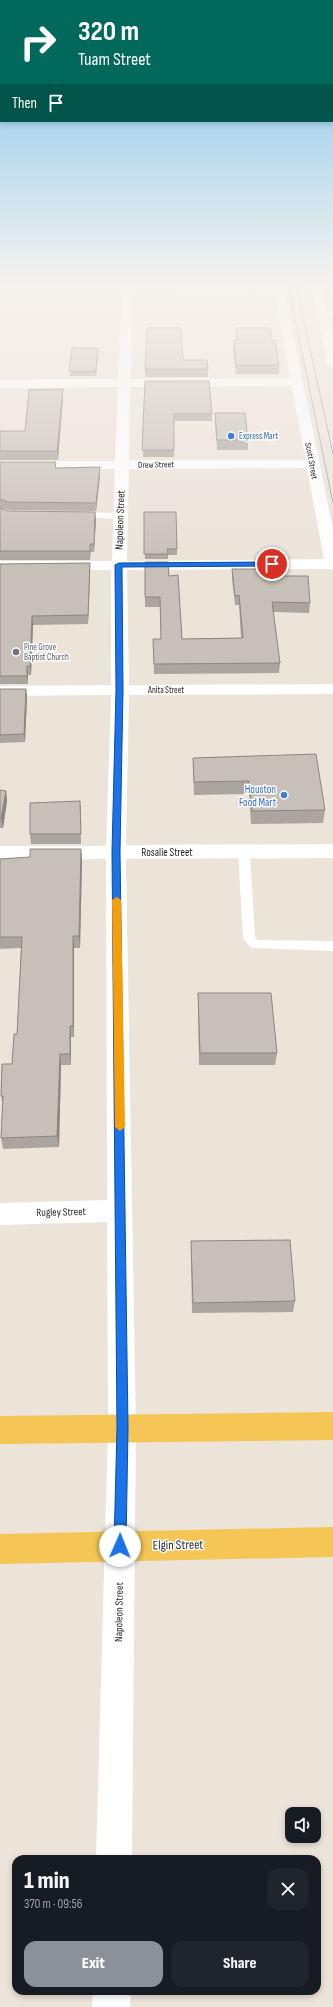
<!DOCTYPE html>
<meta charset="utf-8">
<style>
body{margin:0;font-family:"Sofia Sans Condensed",sans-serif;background:#20242c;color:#f1f3f6;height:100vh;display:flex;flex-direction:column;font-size:15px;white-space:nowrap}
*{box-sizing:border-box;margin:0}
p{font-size:13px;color:#9ea1a6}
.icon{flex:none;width:22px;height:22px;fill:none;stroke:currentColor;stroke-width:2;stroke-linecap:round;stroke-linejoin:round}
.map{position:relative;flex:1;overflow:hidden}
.details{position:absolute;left:12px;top:1855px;width:309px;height:140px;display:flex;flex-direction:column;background:#171b24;border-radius:12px;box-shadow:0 2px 6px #0003}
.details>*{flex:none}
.hud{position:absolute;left:0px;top:0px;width:333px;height:122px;box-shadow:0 2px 6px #0003;background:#00695c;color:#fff;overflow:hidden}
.buttons{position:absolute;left:285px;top:1807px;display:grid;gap:8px}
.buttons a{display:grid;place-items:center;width:36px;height:36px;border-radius:8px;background:#171b24;box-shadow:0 2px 6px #0003;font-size:20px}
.pin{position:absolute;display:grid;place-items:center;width:34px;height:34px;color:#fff;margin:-17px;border:2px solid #fff;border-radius:50%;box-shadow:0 1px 4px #0007}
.me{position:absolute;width:44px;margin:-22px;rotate:1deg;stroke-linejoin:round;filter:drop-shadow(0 0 3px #0008)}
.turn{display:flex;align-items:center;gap:14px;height:84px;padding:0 12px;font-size:18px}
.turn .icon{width:52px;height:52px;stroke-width:2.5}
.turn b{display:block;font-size:28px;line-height:34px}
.then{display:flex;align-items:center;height:38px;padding:0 12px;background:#0003;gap:8px;font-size:15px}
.round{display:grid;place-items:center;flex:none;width:42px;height:42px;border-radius:12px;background:#20242c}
.overview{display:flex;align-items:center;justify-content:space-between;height:68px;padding:0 12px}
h1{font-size:24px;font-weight:800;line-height:30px}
.primary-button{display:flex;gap:8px;margin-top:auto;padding:8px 12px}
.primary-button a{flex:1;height:46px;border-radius:12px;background:#8c9099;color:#fff;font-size:16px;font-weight:800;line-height:46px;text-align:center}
.primary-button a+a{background:#20242c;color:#f1f3f6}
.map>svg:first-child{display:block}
</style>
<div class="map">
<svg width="333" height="2007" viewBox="0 0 333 2007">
<rect width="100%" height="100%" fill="#ece3d9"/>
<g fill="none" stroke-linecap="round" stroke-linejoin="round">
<g fill="#fff" fill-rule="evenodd">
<path d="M79,512L120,513L124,516L120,519L76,517L75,515Z"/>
<path d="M244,848L250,852L255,937L258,940L333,941V951L251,948L243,938L238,852Z"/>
</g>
<g fill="#fff" fill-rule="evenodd">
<path d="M122,285H132L131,379L296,378L302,382L296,386L130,387L129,460H312L317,461L319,464L317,467L312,468L129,469L127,561L333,559V569L127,570L129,685L333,684V694L129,695L126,845L333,844V858L126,859L136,1428L132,1859H96L108,1428L107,1222L0,1225V1203L107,1200L106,859L0,860V846H106L111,695L0,696V686L111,685V570L0,571V561H112L115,469H0V461H115L118,387L0,388V380L118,379Z"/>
<path d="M323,311H333V317L319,316L317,314Z"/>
<path d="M93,1991H131L130,2007H92Z"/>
</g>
<path fill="#fff" fill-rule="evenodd" d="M317,290L321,291L323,293L321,295L0,297V291Z"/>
<g fill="#fff" fill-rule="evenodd">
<path d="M273,285H283L333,529V570L328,568L325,565Z"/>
<path d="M311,285H321L333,337V368L327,364Z"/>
</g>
<g fill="#f5c655" fill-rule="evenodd">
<path d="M333,1412V1440L0,1444V1416Z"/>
<path d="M333,1527V1557L0,1564V1534Z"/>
</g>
<g stroke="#9ca1b4" stroke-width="1">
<path d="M288,285L333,503"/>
<path d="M296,285L333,454"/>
</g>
</g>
<g fill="#aba59f">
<path d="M236,328L272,340L279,365V374H236L233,349L234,340H236Z"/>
<path d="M98,348V353L96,376H70L69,371Z"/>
<path d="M183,360L208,369V377H145V369Z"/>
<path d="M145,381L212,414V421H174V457H143Z"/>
<path d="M63,389V397L58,460H0V431H25Z"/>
<path d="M215,413L248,440V450H217L215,422Z"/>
<path d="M0,462H56V468L100,467V476L96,511L10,510L0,508Z"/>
<path d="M0,508L8,511L95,512L96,520L94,552H91L90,560H0Z"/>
<path d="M144,512L177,549V555H168V559H145Z"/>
<path d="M145,562L169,576L182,639L241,638L239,605H235L232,579V569L263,576L310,603L309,613L273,612L280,663L279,673L154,674L153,639H161L160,607H145Z"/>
<path d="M90,563V572L88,624L33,625L31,675H28V684H0V564Z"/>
<path d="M0,689H26L27,697L25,742L0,743Z"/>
<path d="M193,758L325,810L323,823L251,824L249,794L194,795L193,770Z"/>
<path d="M0,790L6,791L7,801L3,828H0Z"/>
<path d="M80,801L81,844H31L30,834Z"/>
<path d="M81,849L82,861L80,948H74V1037H71V1065H61L59,1147L3,1149L1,1138L3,1106L1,1096L12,1064L17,1034L21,948L0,949V859L30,857Z"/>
<path d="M198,993L277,1053L275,1065H199L198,1006Z"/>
<path d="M191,1241L295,1301L293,1312L192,1313L191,1252Z"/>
</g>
<g fill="#8b8682">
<path d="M98,348V353L96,376V371Z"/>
<path d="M63,389V397L58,460L57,451Z"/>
<path d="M100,467V476L96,511V503Z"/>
<path d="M95,512L96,520L94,552V544Z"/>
<path d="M90,563V572L88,624V615Z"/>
<path d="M32,616L33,625L31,675L30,666Z"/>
<path d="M27,666L28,675V684L27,676Z"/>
<path d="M26,689L27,697L25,742L24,734Z"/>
<path d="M6,791L7,801L3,828L1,818Z"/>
<path d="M80,801L81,811V844V834Z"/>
<path d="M81,849L82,861L80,948L79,936Z"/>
<path d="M73,936L74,948V1037L73,1026Z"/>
<path d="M70,1026L71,1037V1065L70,1054Z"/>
<path d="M60,1054L61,1065L59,1147L57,1136Z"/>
</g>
<g fill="#c7c0b9" stroke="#8b8682">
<path d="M147,328H181L183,360H207L208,369H145Z"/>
<path d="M236,328H270L272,340H275L279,365H236L234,340H237Z"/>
<path d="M72,348H98L96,371H69Z"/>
<path d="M145,381H209L212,414H174V450H142Z"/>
<path d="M63,389L57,451H0V431H25L29,390Z"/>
<path d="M215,413H245L248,440H217Z"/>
<path d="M0,462H56L55,468L100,467L96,503L9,502L0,499Z"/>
<path d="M0,508L8,511L95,512L94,544H90V551H0Z"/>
<path d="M144,512H176L177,549H167L168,554H144Z"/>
<path d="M145,562H168L169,576L178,575L182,639L243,638L239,595L235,596L232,569H262L263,576H308L310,603L272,602L280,663L154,664L153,639H161L160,597H145Z"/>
<path d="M90,563L88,615L32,616L30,666H27V676H0V564Z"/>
<path d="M0,689H26L24,734L0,735Z"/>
<path d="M316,754L325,810L252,811L249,781L194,782L193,758Z"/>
<path d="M0,790L6,791L1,818H0Z"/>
<path d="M80,801L81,834H30V803Z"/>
<path d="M30,849H81L79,936H73V1026H70V1054H60L57,1136L1,1138L3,1096H1L2,1064H12L14,1034H17L22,937H0V859L30,857Z"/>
<path d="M198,993H271L277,1053H200Z"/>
<path d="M290,1240L295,1301L193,1303L191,1241Z"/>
</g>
<linearGradient id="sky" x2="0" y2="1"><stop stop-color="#75c2ec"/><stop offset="0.5" stop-color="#f6f2ee"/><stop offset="1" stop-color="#f6f2ee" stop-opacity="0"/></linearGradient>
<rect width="333" height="566" fill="url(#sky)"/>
<path fill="#1a73e8" stroke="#114b97" d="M272,562L274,563V566L122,567L123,690L120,852L128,1428L126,1546L125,1550L120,1552L116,1550L114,1546L117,1428L112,852L116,690L115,565L119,563Z"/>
<path fill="#f59e0b" d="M117,897L121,900L125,1127L120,1131L115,1127L112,900Z"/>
<g fill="#3f7fe0" stroke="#fff" stroke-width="1.5">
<circle cx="231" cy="436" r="4"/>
<circle cx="284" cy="795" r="4"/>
</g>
<circle fill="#6b7280" stroke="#fff" stroke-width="1.5" cx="16" cy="652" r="4"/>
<g text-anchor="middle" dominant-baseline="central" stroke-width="3" stroke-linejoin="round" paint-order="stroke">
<g font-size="9" fill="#366cbe" stroke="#fff" text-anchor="start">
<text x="239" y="436">Express Mart</text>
</g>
<g font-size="9" fill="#282828" stroke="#fff">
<text transform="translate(311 461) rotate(79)">Scott Street</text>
<text transform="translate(156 465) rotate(-1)">Drew Street</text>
<text x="166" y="690">Anita Street</text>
</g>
<g font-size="9" fill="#5b616d" stroke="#fff" text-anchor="start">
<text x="24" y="647">Pine Grove<tspan x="24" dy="10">Baptist Church</tspan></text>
</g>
<g font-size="11" fill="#282828" stroke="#fff">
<text transform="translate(120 520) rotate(-88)">Napoleon Street</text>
<text x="167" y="852">Rosalie Street</text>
<text transform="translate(61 1212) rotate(-1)">Rugley Street</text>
<text transform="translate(119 1612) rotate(-89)">Napoleon Street</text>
</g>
<g font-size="11" fill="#366cbe" stroke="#fff" text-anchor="end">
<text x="276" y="789">Houston<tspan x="276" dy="13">Food Mart</tspan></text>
</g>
<g font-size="13" fill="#282828" stroke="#fff">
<text transform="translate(178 1545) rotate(-1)">Elgin Street</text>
</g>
</g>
</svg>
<div class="buttons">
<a><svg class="icon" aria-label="sound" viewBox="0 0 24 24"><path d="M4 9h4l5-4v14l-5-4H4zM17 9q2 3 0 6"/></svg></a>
</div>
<div class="pin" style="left:272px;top:564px;background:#d93025"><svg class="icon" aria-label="arrive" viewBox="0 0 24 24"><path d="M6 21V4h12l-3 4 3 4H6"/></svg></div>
<svg class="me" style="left:120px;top:1546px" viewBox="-20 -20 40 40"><circle r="19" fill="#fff"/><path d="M0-13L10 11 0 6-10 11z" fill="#1a73e8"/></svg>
<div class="hud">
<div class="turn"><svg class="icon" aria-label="right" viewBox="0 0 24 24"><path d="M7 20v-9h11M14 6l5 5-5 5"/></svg><div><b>320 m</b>Tuam Street</div></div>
<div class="then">Then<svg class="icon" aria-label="arrive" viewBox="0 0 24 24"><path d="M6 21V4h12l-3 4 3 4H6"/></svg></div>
</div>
<section class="details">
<div class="overview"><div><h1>1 min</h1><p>370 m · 09:56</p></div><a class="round"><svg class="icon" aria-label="close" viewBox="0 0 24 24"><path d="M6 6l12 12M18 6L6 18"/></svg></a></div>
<div class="primary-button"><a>Exit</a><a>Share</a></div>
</section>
</div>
